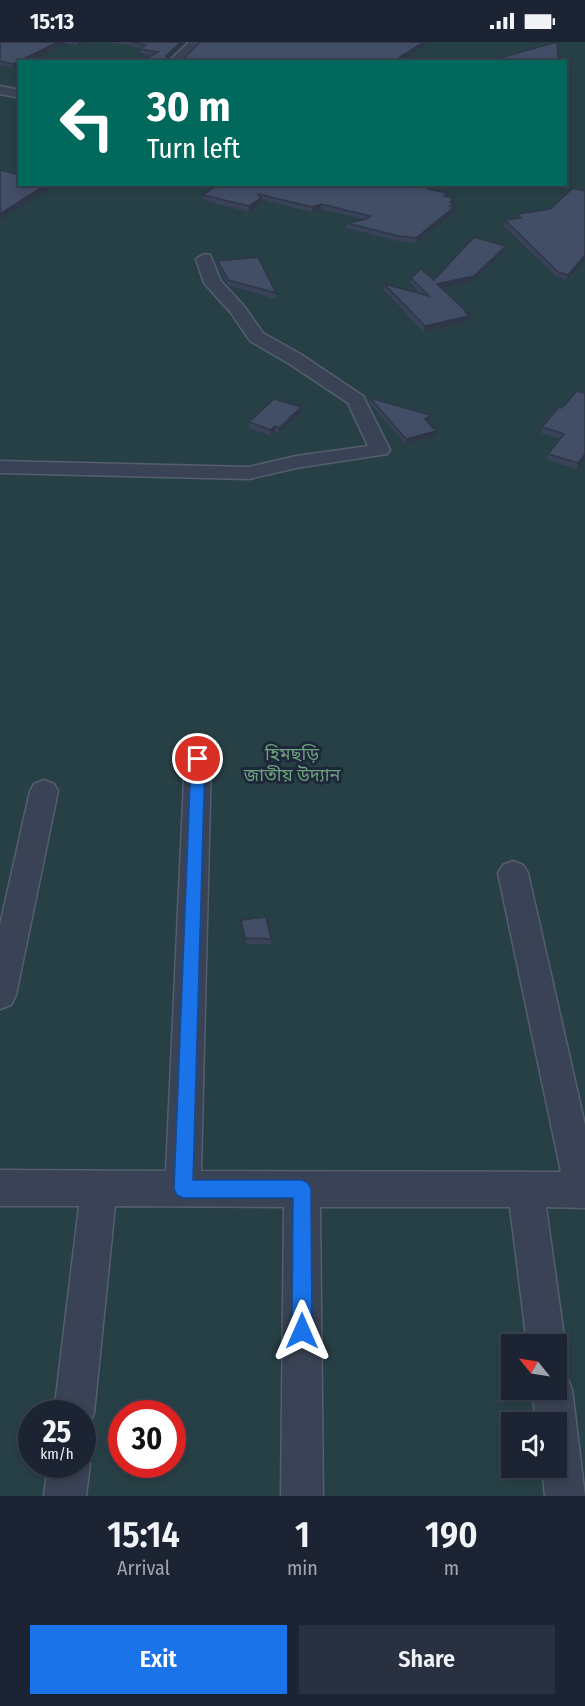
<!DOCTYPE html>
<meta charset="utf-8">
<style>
body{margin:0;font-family:"Fira Sans Condensed","Noto Sans Bengali",sans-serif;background:#293040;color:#f1f3f6;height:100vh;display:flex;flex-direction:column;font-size:22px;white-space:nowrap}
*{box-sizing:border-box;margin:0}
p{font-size:20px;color:#a0a4ac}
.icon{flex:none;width:33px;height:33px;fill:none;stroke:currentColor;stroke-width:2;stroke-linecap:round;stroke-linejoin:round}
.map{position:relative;height:1454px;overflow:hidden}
.drawer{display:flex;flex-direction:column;background:#1c2434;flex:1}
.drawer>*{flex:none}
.top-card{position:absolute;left:18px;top:18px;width:549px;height:126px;border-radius:0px;box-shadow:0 3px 9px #0003,0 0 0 2px #3a414f;background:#00695c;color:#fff;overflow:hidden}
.needle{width:39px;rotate:300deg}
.controls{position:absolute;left:501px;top:1292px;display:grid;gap:12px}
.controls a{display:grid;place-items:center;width:66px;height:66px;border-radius:0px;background:#1c2434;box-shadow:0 3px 9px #0003,0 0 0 2px #3a414f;font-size:30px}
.speed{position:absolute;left:18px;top:1358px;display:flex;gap:12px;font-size:30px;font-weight:700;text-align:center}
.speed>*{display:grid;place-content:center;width:78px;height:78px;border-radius:50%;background:#1c2434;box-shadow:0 3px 9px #0003,0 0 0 2px #3a414f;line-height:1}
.speed small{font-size:15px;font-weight:400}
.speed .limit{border:9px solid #d22;background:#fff;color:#111}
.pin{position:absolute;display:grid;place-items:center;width:51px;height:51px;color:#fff;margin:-26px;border:3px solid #fff;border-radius:50%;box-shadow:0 2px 6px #0007}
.me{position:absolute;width:66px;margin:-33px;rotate:0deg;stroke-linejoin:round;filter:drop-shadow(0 0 4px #0008)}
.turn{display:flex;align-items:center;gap:21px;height:126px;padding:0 30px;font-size:27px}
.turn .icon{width:78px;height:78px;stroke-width:2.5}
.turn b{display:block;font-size:42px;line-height:51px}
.eta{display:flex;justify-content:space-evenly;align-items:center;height:102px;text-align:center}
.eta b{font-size:36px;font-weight:600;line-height:42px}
.button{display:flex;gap:12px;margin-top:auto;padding:12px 30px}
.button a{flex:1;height:69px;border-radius:0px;background:#1a73e8;color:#fff;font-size:24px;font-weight:600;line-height:69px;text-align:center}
.button a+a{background:#293040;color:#f1f3f6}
.status{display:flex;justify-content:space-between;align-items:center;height:42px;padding:0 30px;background:#1c2434;direction:ltr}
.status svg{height:16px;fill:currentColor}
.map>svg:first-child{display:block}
</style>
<div class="status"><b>15:13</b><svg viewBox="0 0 49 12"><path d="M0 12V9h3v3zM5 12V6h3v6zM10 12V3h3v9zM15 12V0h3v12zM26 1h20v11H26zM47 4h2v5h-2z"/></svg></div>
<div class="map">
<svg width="585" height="1454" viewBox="0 0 585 1454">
<rect width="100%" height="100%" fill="#253046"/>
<path fill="#274046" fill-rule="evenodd" d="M0,0H585V1454H0ZM20,20H566V142H20ZM512,1302H556V1347H512ZM32,1371H82V1422H32ZM122,1371H172V1422H122ZM512,1380H556V1425H512Z"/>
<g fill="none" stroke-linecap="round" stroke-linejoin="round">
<g stroke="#555e6f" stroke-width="3">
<g id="minor">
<path d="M189,0H202L182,20H168Z"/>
<path d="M0,44L20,48V56L0,52Z"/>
<path d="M204,212L210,213L221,239L244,264L263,291L302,313L363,354L390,408L387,412L296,426L249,437L0,431V419L249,425L296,414L368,404L348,361L288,321L250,299L231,271L204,241L196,217Z"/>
<path d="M198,707L207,710L211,717L201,1129L561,1130L498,831L503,823L513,819L523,823L528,831L585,1083V1166L546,1165L565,1302L560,1316L556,1317V1302H527L510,1165H320L323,1454H281L284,1165L115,1164L94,1371L88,1385L82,1387V1371H54L79,1164H0V1128L166,1129L185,717L189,710Z"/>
<path d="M44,738L54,742L58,749L16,953L11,963L0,967V883L30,749L34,742Z"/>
<path d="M556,1329L566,1333L572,1347L585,1454H545L542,1425H556V1380H536L532,1347H556Z"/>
<path d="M82,1407L90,1422L86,1454H44L48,1422H82Z"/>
</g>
</g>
<use href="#minor" fill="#3a4355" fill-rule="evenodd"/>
</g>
<g fill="#394258">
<path d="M0,0H85L78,4L65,1L28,20H20L13,26L0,23Z"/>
<path d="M110,0H186L168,17H183L200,0H430L405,16L140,20L152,14L140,11V6Z"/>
<path d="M428,147L454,156V170L416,201L398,199L347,186V181L363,177L321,167L312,170L261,157V161L249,170L203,158V153Z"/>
<path d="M585,149L567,238L557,235L504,184L505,178L517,177V172L550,167Z"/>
<path d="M506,204L505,209L473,239L442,246L467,270L468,280L424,290L384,248V242L421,252L411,241V236L434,238Z"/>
<path d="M218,219L276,251V257L228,243L219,225Z"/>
<path d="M370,356L430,373L429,378L428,380L436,389V394L406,402L370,362Z"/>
<path d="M301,365V371L279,391L275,390L271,394L249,386V380Z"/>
<path d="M562,366L585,417L577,427L547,418L548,412L560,397L541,391L542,385Z"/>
<path d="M241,878L271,897V902H246Z"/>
</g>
<g fill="#2e3647">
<path d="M58,0H65V1L28,20H20V23L13,26V22Z"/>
<path d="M77,0H85L78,4Z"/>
<path d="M181,0H186L166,18V14Z"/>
<path d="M424,0H430L401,20L400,15Z"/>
<path d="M47,142H49L50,146L0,178V172Z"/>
<path d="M261,156V161L249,170V164Z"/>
<path d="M454,156V170L416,201V196Z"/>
<path d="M321,162V167L312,170V165Z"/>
<path d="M506,204L505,209L473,239L437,247V242Z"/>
<path d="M585,213V217L567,238L568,233Z"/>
<path d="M467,270L466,275L469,274L468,280L424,290L425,284Z"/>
<path d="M301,365V371L279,391V386Z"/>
<path d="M430,373L429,378L425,383V377Z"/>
<path d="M275,384V390L271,394V388Z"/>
<path d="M436,389V394L406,402V397Z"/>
<path d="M585,412V417L577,427L578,421Z"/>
</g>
<g fill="#424d66" stroke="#2e3647" stroke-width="1.5">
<path d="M0,0H58L13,22L0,19Z"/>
<path d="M131,0H181L166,14V17H183L200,0H424L400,15L421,20H140L158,10L140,7L146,3Z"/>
<path d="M557,0L558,20H486Z"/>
<path d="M0,128L20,133V142H47L0,172Z"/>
<path d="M218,142H424L428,147L447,151L444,154L454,156L450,160L454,161L450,164L454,165L416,196L398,194L347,181L366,177L370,174L321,162L312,165L258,152L261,156L249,164L203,153Z"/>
<path d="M573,146L585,149V213L568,233L558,230L505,178L521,176L517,172L550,167Z"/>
<path d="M474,195L506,204L474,234L437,242L467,270H465L469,274L425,284L384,242L429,254L411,236L421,227L434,238Z"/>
<path d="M258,215L276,251L228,238L218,219Z"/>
<path d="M577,349L585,351V412L578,421L548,412L564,392L542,385L559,365L562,366Z"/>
<path d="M370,356L430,373L425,377L436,389L406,397Z"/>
<path d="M274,357L301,365L279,386L275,384L271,388L249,380Z"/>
<path d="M266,875L271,897L245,896L241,878Z"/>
</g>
<path fill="#1a73e8" stroke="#114b97" stroke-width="1.5" d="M198,712L205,717L193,1138H302L308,1141L311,1147L312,1289L309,1296L302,1298L295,1296L292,1289L293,1156H183L177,1153L174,1147L191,717Z"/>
<g text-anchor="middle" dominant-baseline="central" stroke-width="6" stroke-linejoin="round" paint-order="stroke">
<g font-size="18" fill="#6da17d" stroke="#1e283a">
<text x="292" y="712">হিমছড়ি<tspan x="292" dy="21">জাতীয় উদ্যান</tspan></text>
</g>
</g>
</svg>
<div class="controls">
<a><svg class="needle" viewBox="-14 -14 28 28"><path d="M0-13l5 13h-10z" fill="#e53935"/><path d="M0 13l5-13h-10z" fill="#a0a4ac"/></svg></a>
<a><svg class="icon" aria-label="sound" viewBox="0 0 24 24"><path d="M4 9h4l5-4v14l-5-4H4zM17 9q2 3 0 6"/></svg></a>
</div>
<div class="speed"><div>25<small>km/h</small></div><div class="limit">30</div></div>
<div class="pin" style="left:198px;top:717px;background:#d93025"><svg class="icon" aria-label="arrive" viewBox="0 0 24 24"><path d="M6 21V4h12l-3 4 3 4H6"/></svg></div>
<svg class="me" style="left:302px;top:1289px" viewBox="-20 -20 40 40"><path d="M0-17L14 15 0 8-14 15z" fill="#1a73e8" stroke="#fff" stroke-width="4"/></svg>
<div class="top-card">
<div class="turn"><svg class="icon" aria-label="left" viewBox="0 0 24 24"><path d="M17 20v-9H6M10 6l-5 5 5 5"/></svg><div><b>30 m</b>Turn left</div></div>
</div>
</div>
<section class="drawer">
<div class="eta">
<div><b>15:14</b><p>Arrival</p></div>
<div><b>1</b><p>min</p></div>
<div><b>190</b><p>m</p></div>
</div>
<div class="button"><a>Exit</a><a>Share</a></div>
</section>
